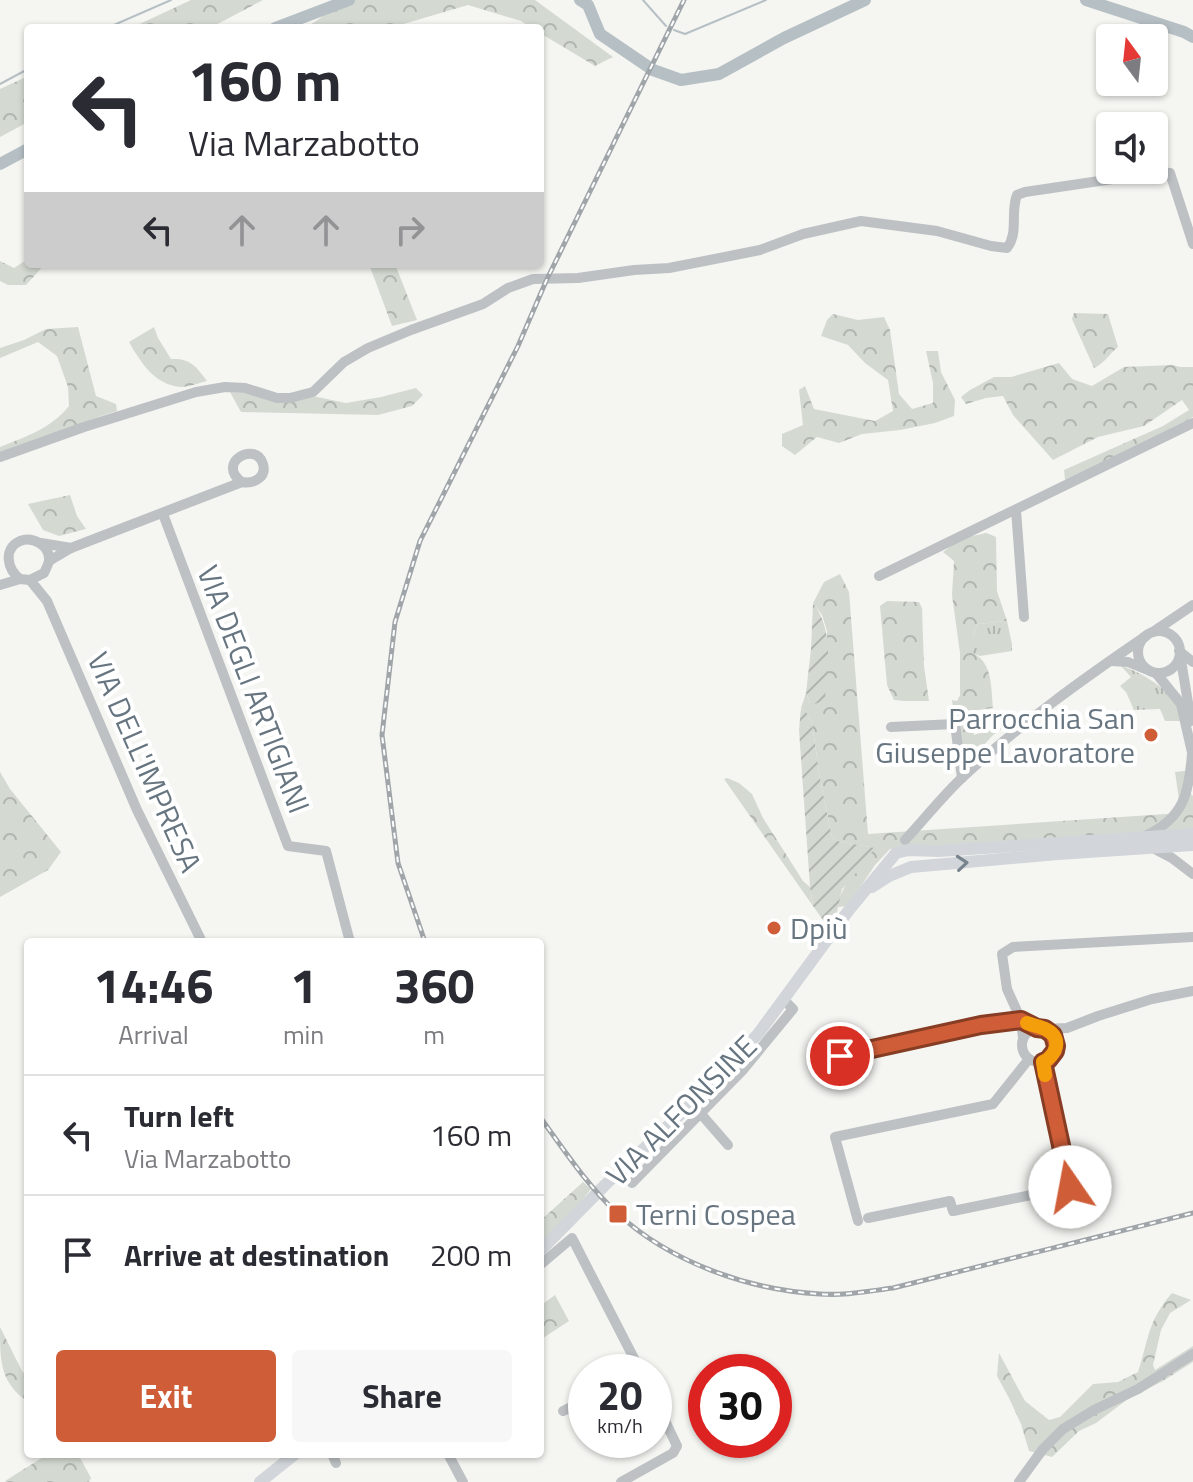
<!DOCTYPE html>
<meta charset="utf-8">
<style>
body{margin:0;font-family:"Titillium Web",sans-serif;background:#f7f7f7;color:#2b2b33;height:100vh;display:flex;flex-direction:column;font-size:30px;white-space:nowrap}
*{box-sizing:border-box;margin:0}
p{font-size:26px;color:#7c7c81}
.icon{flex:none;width:44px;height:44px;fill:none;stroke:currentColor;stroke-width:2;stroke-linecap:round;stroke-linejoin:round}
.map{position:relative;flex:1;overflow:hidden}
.details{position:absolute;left:24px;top:938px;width:520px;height:520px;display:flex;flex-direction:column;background:#fff;border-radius:8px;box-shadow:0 2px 6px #0004}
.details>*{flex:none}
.top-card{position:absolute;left:24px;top:24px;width:520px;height:244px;border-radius:8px;box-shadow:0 2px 6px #0004;background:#fff;color:#2b2b33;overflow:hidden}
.needle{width:52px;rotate:345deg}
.fabs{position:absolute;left:1096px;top:24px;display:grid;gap:16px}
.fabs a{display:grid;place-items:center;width:72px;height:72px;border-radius:8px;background:#fff;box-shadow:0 2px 6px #0004;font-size:40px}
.speed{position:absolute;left:568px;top:1354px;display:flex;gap:16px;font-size:40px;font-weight:700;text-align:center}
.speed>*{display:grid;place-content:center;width:104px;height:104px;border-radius:50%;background:#fff;box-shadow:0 2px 6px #0004;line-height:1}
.speed small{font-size:20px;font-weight:400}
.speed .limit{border:12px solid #d22;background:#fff;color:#111}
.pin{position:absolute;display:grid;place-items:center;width:68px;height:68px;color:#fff;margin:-34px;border:4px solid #fff;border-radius:50%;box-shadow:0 2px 8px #0007}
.me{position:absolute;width:88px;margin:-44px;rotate:348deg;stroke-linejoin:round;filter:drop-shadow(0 0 6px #0008)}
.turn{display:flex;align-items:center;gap:28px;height:168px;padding:0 32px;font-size:36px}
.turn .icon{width:104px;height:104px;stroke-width:2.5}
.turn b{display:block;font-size:56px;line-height:68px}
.lanes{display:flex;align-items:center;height:76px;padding:0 32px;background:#0003;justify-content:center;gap:40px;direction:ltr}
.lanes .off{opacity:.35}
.eta{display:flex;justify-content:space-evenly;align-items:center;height:136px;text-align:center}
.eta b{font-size:48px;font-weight:700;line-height:56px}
.cta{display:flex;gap:16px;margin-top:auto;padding:16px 32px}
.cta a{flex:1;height:92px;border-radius:8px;background:#cf5e38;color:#fff;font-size:32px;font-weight:700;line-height:92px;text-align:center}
.cta a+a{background:#f7f7f7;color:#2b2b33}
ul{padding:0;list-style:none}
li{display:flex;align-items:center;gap:24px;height:120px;padding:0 32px;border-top:2px solid #e1e1e2}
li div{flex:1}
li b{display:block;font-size:30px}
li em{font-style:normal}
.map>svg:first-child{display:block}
</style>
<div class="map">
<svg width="1193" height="1482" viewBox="0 0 1193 1482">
<defs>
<pattern id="grass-tufts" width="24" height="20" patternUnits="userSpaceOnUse" patternTransform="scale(2)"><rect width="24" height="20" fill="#d4dad2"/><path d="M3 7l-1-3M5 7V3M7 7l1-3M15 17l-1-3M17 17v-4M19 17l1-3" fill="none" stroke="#b0b5b0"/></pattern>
<pattern id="forest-crowns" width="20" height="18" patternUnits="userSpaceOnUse" patternTransform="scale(2)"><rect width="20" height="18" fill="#d4dad2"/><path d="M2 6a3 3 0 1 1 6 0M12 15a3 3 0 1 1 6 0" fill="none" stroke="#b0b5b0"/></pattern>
<pattern id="garden-furrows" width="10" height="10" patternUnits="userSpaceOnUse" patternTransform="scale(2)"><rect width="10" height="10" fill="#d4dad2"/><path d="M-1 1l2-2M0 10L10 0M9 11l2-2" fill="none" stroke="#b0b5b0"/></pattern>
</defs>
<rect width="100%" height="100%" fill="#f5f5f2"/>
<g fill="url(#grass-tufts)">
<path d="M1007,621L1012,644V651L980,656L973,653V637L977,624Z"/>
<path d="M1120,665C1139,672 1164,685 1175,703C1178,708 1180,715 1183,721H1165L1160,709L1134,710L1126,692L1120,686L1131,677Z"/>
</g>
<g fill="url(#forest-crowns)">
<path d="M191,0H263L210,28H131Z"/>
<path d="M346,0H535L613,57L595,66L540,33V28H532L521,21L468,5L390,28H306Z"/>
<path d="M28,76V122L0,137V89Z"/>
<path d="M28,259V264H45L26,285H8L0,281V261L14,268Z"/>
<path d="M369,264H395L417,320L392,326Z"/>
<path d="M1074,313L1108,314L1118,347C1109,354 1105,363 1094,368L1072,319Z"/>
<path d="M833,314L858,320L884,317L890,330L899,394L912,409L933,403V383L926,351H938L941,372L955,400L954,416L935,423L900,430L862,434L839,443L817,437L795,455L782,446V434L803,425L799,390L805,386L814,409L875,421L893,411L888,380L865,363L848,345L821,336L827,320Z"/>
<path d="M78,327L96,396L116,404L117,411C77,423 39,442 0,457V447C27,436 50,429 69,406L68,387L57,356L38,342L0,358V348L24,340L46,329Z"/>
<path d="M154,327L158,338L171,359C190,358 196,366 207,381C199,383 189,387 181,387C155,385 141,363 129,342Z"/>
<path d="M1059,363L1072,379L1092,386L1124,367L1173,365L1180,367H1193V417L1174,428L1084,474L1065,480L1064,470L1163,426L1189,410L1182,400L1144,426L1098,437L1053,460L1013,415L1003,396L986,398L966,404L961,397L970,390L994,377H1011Z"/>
<path d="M416,388L423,395L412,406L378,415L241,412L230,392L269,395H308L346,403L381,397Z"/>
<path d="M70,495L77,516L86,529L59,536L43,530L28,504Z"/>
<path d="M987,533L996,537L997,591L1007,621L977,624L973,637V653C993,663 991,688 993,708L969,711L974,735L1010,723L993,735L975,755L964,753L955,724L952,700L957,701L960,695V653L952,595L954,561L943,552L962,538Z"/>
<path d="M840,574L849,592L868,834L1181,813L1175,772L1193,770L1191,794L1193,796V830L890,849L875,865L848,906L838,907C839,887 861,865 874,848L837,841L832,837L820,779L812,723L807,713L801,708L806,693L810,703L827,678V631L822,615L813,603L824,582Z"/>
<path d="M887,601L919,602L922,608L924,666L929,701H905L894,700L887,685L880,606Z"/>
<path d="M0,772L10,789L61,852L48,870L0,897Z"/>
<path d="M727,778L739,783L752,794L763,818L803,881L810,887L813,906L724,779Z"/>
<path d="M583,1182L591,1189L578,1205L540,1243V1221Z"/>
<path d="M1172,1293L1191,1300L1170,1313L1161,1330L1153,1365L1155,1370L1193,1346V1362L1163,1381L1128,1399L1096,1423L1079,1431L1052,1457L1029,1451L1021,1424L1009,1398L997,1376L999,1353L1025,1401L1049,1420L1060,1417L1093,1384L1118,1382L1138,1372C1149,1339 1147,1322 1172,1293Z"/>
<path d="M555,1295L569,1321L540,1340V1306Z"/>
<path d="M0,1327L22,1371L28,1377V1402C0,1382 0,1362 0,1327Z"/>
<path d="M48,1454H78L91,1478L89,1482H6L5,1481Z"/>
</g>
<g fill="url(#garden-furrows)">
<path d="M813,603C834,630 828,667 825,700L815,704L810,703L806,693L811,649Z"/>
<path d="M801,708L807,713L812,723L820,779L832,837L837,841L875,848L849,882L842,889L837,912L832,922L828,927L813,906L810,887L799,730Z"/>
</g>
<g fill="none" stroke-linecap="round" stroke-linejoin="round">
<g stroke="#b6c0c4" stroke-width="2">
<path d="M643,0L666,26"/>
<path d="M107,28L171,0"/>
<path d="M674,30L685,34L766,0"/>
<path d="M0,84L28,69"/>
</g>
<g stroke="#b6c0c4" stroke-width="12">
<path d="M580,0L588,5L600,34L653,70L681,80L719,74L784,38L865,0"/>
<path d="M1086,0L1184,32L1193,37"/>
<path d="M275,28L349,0"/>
<path d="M0,164L28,149"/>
</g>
<g stroke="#bdc1c4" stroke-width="10">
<path d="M0,457L84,427L196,392L225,387L245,388L277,398H290L313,392L344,362L368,348L411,330L483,304L508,288L533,279L578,278L634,270L669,268L760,250L803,234L861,221L937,231L991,246L1007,248C1019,233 1010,212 1017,195L1025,192L1160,172L1170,173L1193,244"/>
<path d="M1016,510L1024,617"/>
<path d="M163,514L288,846L326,851L350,942"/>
<path d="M41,543L71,548"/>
<path d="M49,561L71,548L242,482C253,484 267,478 263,464C256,440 215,463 242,482"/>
<path d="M879,576L1193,423"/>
<path d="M30,580L47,601L137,810L202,942"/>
<path d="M0,585L20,579L30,580L44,573C45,571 49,562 49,560C50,546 33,536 20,541C2,549 8,570 20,579"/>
<circle cx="1159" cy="652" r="21"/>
<path d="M1153,632L1193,605"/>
<path d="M1179,651L1193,662"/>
<path d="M1180,654L1191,721"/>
<path d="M1111,661L1128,662L1145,669"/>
<path d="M1156,673L1181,704L1193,757"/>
<path d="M891,727L955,724L962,778"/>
<path d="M1145,836C1184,818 1189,793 1192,754"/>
<path d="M905,840C925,819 943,795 964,776C1020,724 1083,679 1146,636"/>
<path d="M1153,848L1172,858L1193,874"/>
<circle cx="1039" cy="1045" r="17"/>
<path d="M1045,1029L1067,1028L1098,1016L1152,999L1193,991"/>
<path d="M1023,1038L1021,1020L1007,989L1002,954L1013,947L1193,937"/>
<path d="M840,1056L981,1025L1021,1020L1037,1028"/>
<path d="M701,1114L728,1145"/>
<path d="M632,1183L742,1071L793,1009L784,1000"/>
<path d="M868,1218L950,1201L953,1211L1070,1187L1043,1062"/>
<path d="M858,1221L835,1137L993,1104L1029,1059"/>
<path d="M540,1265L572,1238L641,1372"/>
<path d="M563,1411L586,1400"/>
<path d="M332,1454L336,1463"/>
<path d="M448,1454L463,1482"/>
<path d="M621,1482L673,1453L677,1446L654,1398"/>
<path d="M1019,1482L1043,1449L1063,1429L1094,1410L1138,1389L1193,1354"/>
</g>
<g stroke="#d2d6da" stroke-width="12">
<path d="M872,887L889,876L911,867L1058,854L1193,845"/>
<path d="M540,1251L605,1185L703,1093L758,1034L849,910L896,853L908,850L939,851L1193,834"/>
<path d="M260,1482L295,1454"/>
</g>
<g stroke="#9fa5a9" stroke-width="5">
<g id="rail">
<path d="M425,942L398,863L382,735L395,622L420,541L518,346L547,279L684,0"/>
<path d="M540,1117C564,1150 587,1185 617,1213C670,1262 748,1290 820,1294C844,1296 869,1291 893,1288L1193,1213"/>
</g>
</g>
<use href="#rail" stroke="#fff" stroke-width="2" stroke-dasharray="6" stroke-linecap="butt"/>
</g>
<defs><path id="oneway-chevron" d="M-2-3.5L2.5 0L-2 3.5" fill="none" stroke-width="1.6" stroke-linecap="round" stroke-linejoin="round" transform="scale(2)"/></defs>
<use stroke="#77848e" href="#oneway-chevron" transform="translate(962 863) rotate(-5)"/>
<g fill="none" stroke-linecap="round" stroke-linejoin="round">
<g stroke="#873d24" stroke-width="20">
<path id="route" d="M840,1056L981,1025L1021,1020L1037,1028L1045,1029L1053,1035L1056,1046L1055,1051L1048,1060L1043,1062L1070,1187"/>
</g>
<use href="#route" stroke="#cf5e38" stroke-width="14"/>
<path stroke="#f59e0b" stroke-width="14" d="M1027,1023C1034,1026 1041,1026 1047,1030C1063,1038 1056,1056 1043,1062L1045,1075"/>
</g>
<g fill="#cf5e38" stroke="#fff" stroke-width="3">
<circle cx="1151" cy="735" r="8"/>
<circle cx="774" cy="928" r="8"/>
<rect x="608" y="1204" width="20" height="20" rx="4"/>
</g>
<g text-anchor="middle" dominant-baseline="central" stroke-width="8" stroke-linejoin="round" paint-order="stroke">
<g font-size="30" fill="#677580" stroke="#fff">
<text transform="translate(254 689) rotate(69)">VIA DEGLI ARTIGIANI</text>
<text transform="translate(145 762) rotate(66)">VIA DELL'IMPRESA</text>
<text transform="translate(681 1110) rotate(-45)">VIA ALFONSINE</text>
</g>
<g font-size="30" fill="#677580" stroke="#fff" text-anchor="start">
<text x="1135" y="718" text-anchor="end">Parrocchia San<tspan x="1135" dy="34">Giuseppe Lavoratore</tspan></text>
<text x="790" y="928">Dpiù</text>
<text x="636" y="1214">Terni Cospea</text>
</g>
</g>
</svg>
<div class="fabs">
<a><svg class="needle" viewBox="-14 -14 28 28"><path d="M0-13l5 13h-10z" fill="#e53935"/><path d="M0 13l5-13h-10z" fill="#7c7c81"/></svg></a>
<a><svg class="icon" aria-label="sound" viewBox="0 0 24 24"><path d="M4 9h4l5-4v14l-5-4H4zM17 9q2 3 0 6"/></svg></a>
</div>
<div class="speed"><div>20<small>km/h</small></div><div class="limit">30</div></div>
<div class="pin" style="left:840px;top:1056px;background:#d93025"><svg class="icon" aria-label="arrive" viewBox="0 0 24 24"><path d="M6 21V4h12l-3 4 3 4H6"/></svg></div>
<svg class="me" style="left:1070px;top:1187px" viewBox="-20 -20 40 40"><circle r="19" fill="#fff"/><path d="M0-13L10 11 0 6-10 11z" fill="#cf5e38"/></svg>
<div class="top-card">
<div class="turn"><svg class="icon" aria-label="left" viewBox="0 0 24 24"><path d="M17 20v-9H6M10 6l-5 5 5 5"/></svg><div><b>160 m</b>Via Marzabotto</div></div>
<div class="lanes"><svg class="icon" aria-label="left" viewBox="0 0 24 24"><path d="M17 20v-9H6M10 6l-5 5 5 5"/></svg><svg class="icon off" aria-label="ahead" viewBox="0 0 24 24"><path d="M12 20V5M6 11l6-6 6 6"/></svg><svg class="icon off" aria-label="ahead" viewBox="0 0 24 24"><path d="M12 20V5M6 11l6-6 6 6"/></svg><svg class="icon off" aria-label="right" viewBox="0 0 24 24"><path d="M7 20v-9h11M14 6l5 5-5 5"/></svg></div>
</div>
<section class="details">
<div class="eta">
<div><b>14:46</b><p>Arrival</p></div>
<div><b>1</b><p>min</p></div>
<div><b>360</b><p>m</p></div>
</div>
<ul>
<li><svg class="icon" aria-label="left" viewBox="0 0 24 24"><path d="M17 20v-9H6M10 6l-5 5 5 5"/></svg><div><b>Turn left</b><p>Via Marzabotto</p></div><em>160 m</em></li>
<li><svg class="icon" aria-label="arrive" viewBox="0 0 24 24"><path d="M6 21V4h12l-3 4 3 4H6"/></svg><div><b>Arrive at destination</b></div><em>200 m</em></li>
</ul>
<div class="cta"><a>Exit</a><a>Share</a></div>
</section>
</div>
